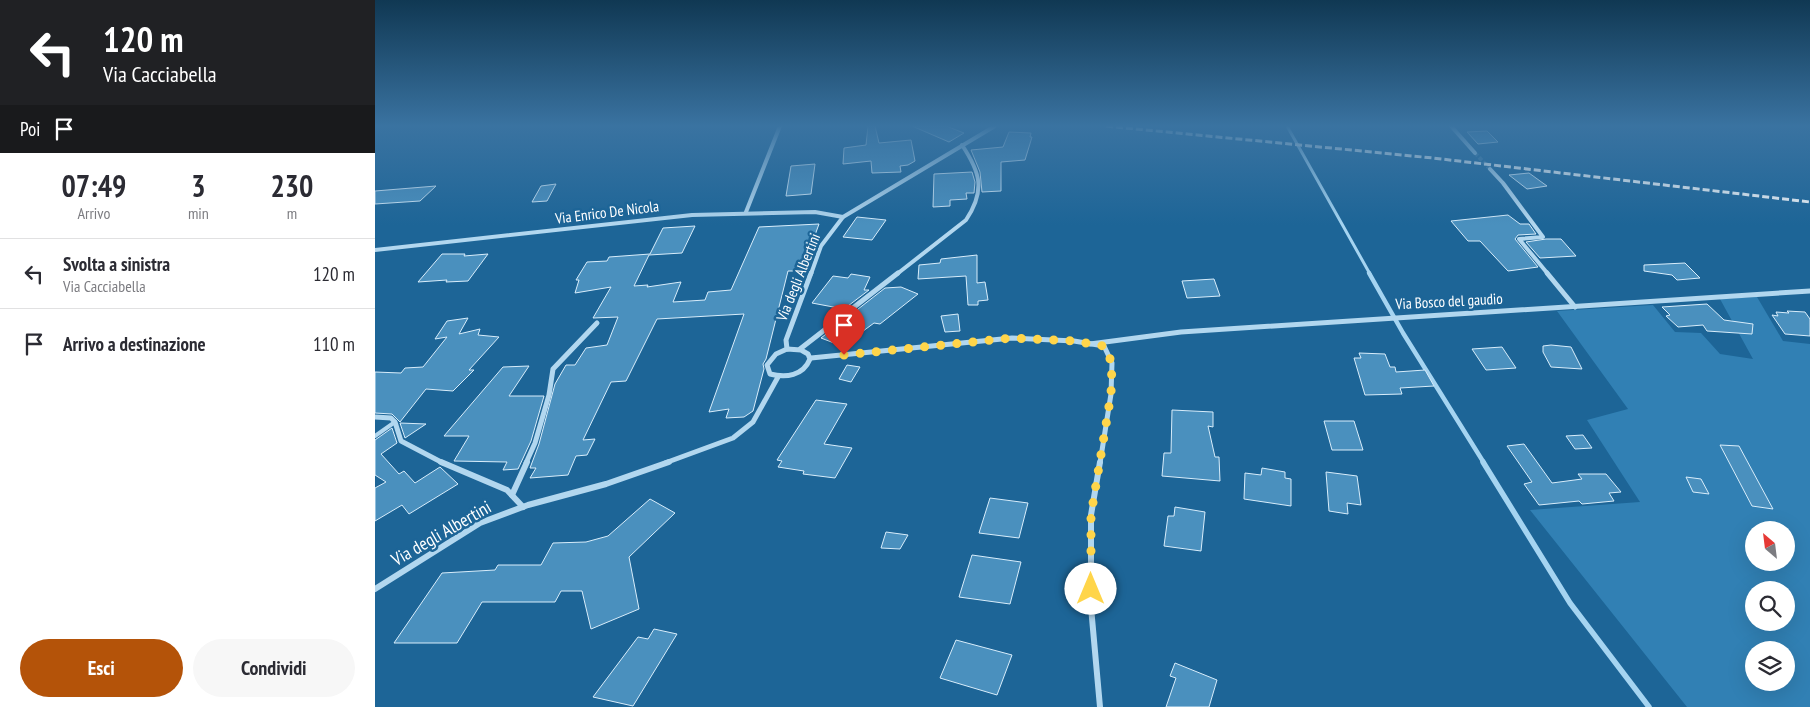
<!DOCTYPE html>
<html lang="it">
<style>
body{margin:0;font-family:"PT Sans Narrow",sans-serif;background:#f7f7f7;color:#2b2b33;height:100vh;display:flex;flex-direction:column;font-size:19px;white-space:nowrap}
*{box-sizing:border-box;margin:0}
p{font-size:16px;color:#7c7c81}
.icon{flex:none;width:28px;height:28px;fill:none;stroke:currentColor;stroke-width:2;stroke-linecap:round;stroke-linejoin:round}
.map{position:relative;flex:1;overflow:hidden}
.details{display:flex;flex-direction:column;background:#fff;width:375px}
.details>*{flex:none}
.banner{background:#202124;color:#fff;overflow:hidden}
.needle{width:32px;rotate:332deg}
.fabs{position:absolute;left:1370px;top:521px;display:grid;gap:10px}
.fabs a{display:grid;place-items:center;width:50px;height:50px;border-radius:50%;background:#fff;box-shadow:0 5px 20px #0002;font-size:25px}
.pin{position:absolute;display:grid;place-items:center;width:42px;height:42px;color:#fff;margin:-51px -21px;border-radius:50% 50% 50% 0;rotate:-45deg;box-shadow:0 0 5px #0007}
.pin .icon{rotate:45deg}
.me{position:absolute;width:55px;margin:-28px;rotate:0deg;stroke-linejoin:round;filter:drop-shadow(0 0 4px #0008)}
.turn{display:flex;align-items:center;gap:18px;height:105px;padding:0 20px;font-size:22px}
.turn .icon{width:65px;height:65px;stroke-width:2.5}
.turn b{display:block;font-size:35px;line-height:42px}
.then{display:flex;align-items:center;height:48px;padding:0 20px;background:#0003;gap:10px;font-size:19px}
.eta{display:flex;justify-content:space-evenly;align-items:center;height:85px;text-align:center}
.eta b{font-size:30px;font-weight:800;line-height:35px}
.action{display:flex;gap:10px;margin-top:auto;padding:10px 20px}
.action a{flex:1;height:58px;border-radius:30px;background:#b45309;color:#fff;font-size:20px;font-weight:800;line-height:58px;text-align:center}
.action a+a{background:#f7f7f7;color:#2b2b33}
ul{padding:0;list-style:none}
li{display:flex;align-items:center;gap:15px;height:70px;padding:0 20px;border-top:1px solid #e1e1e2}
li div{flex:1}
li b{display:block;font-size:19px}
li em{font-style:normal}
main{display:flex;flex:1;min-height:0}
.map>svg:first-child{display:block}
</style>
<main>
<section class="details">
<div class="banner">
<div class="turn"><svg class="icon" aria-label="left" viewBox="0 0 24 24"><path d="M17 20v-9H6M10 6l-5 5 5 5"/></svg><div><b>120 m</b>Via Cacciabella</div></div>
<div class="then">Poi<svg class="icon" aria-label="arrive" viewBox="0 0 24 24"><path d="M6 21V4h12l-3 4 3 4H6"/></svg></div>
</div>
<div class="eta">
<div><b>07:49</b><p>Arrivo</p></div>
<div><b>3</b><p>min</p></div>
<div><b>230</b><p>m</p></div>
</div>
<ul>
<li><svg class="icon" aria-label="left" viewBox="0 0 24 24"><path d="M17 20v-9H6M10 6l-5 5 5 5"/></svg><div><b>Svolta a sinistra</b><p>Via Cacciabella</p></div><em>120 m</em></li>
<li><svg class="icon" aria-label="arrive" viewBox="0 0 24 24"><path d="M6 21V4h12l-3 4 3 4H6"/></svg><div><b>Arrivo a destinazione</b></div><em>110 m</em></li>
</ul>
<div class="action"><a>Esci</a><a>Condividi</a></div>
</section>
<div class="map">
<svg width="1435" height="707" viewBox="0 0 1435 707">
<rect width="100%" height="100%" fill="#1d6597"/>
<path fill="#3180b4" fill-rule="evenodd" d="M1382,297L1408,341L1435,344V707H1312L1155,510L1265,502L1212,420L1253,409L1182,311L1278,305L1300,332L1326,333L1345,354L1378,359L1345,299ZM1379,530H1411V562H1379ZM1379,590H1411V622H1379ZM1379,650H1411V682H1379Z"/>
<g fill="none" stroke-linecap="round" stroke-linejoin="round">
<path stroke="#a5d4f1" stroke-width="3" d="M912,126L995,274"/>
<path stroke="#a5d4f1" stroke-width="4.5" d="M994,273L1028,333L1109,463"/>
<path stroke="#a5d4f1" stroke-width="5.5" d="M1108,462L1195,603L1274,707"/>
</g>
<g fill="#4a90be" stroke="#d8edfb">
<path d="M493,126H500L504,143L536,140L540,161L533,165L525,166L526,172L497,173L496,161L468,164L469,148L491,145Z"/>
<path d="M537,126H571L589,133L574,142Z"/>
<path d="M1112,131L1123,142L1103,144L1092,132Z"/>
<path d="M634,132L656,133L655,137H657L650,160L626,162V191L607,192L605,172L596,150L628,147Z"/>
<path d="M440,164L436,194L411,196L416,166Z"/>
<path d="M597,172L600,182L599,193H591L592,199L575,200V206L558,207L559,174Z"/>
<path d="M1154,173L1172,186L1152,189L1134,175Z"/>
<path d="M181,184L172,201L157,202L166,186Z"/>
<path d="M61,186L45,201L0,204V191Z"/>
<path d="M1133,215L1145,224H1154L1161,234L1143,235L1140,239L1163,267L1133,271L1105,241H1093L1076,221Z"/>
<path d="M482,217L511,220L497,240L468,237Z"/>
<path d="M444,224L427,271H413L391,359L388,364L389,369L378,411L369,417L351,418L354,409L334,412L369,314L282,319L251,381L236,382L208,440L220,439L212,455L201,456L193,475L155,478L161,468H155L164,444L180,384L191,365H200L211,348L232,345L243,317L218,318L236,287L200,293L204,280H201L212,262L232,261L234,257L275,254L288,228L320,226L307,253L274,255L259,286L273,285L272,287L306,282L298,302L330,300L333,292L356,290L384,227Z"/>
<path d="M1171,239H1186L1201,256L1165,258L1151,242Z"/>
<path d="M67,254H90L89,256L113,254L93,281L71,282L72,280L43,282Z"/>
<path d="M602,255V283L610,282L613,300L603,301V305H593L591,276L543,279L544,265L565,263L566,259Z"/>
<path d="M1310,263L1325,278L1302,280L1297,275L1269,271V265Z"/>
<path d="M476,274L495,277L489,290H494L469,309L437,303L458,276L473,278Z"/>
<path d="M839,279L845,296L812,298L807,281Z"/>
<path d="M526,287L543,294L505,324L499,323L472,343H459L446,338L510,288Z"/>
<path d="M1332,304L1349,320L1378,324L1377,334L1332,331L1328,325L1303,327L1291,316L1295,315L1287,307Z"/>
<path d="M1412,311L1430,312L1435,319V336L1410,334L1397,315L1403,316L1401,312L1414,313Z"/>
<path d="M583,314L585,331L570,332L566,316Z"/>
<path d="M93,318L84,334L105,329L103,335L124,337L94,370H99L78,391L51,389L25,422L17,414L0,413V372L26,373L30,368L48,367L72,337L60,339L72,321Z"/>
<path d="M1176,345L1196,347L1207,369L1176,367L1168,352V346Z"/>
<path d="M1127,347L1141,368L1111,370L1097,349Z"/>
<path d="M984,353L1010,354L1015,367H1020L1021,372L1050,370L1059,386L1025,388L1027,394L990,395L979,358H986Z"/>
<path d="M472,365L485,367L476,382L464,379Z"/>
<path d="M154,366L134,396H169L156,441L143,469L128,470L132,462L79,461L94,436H69L128,367Z"/>
<path d="M441,400L472,404L449,444L477,448L460,478L428,474L429,471L403,467L407,461L402,460Z"/>
<path d="M797,410L838,412V427L833,426L840,457H844L845,481L787,476L789,453H796Z"/>
<path d="M949,421H979L988,450H957Z"/>
<path d="M25,423L51,424L30,438Z"/>
<path d="M17,428L22,443L6,454L24,474L29,471L40,483L65,467L83,484L34,514L27,505L0,521V488L11,482L0,475V440Z"/>
<path d="M1208,435L1217,448L1200,449L1191,436Z"/>
<path d="M1149,444L1177,483L1207,479L1203,474H1231L1246,492L1234,493L1239,501L1207,504L1204,501L1164,505L1149,484L1157,482L1132,446Z"/>
<path d="M1345,445L1364,446L1398,509L1377,506Z"/>
<path d="M887,468L910,472V478L916,479V506L869,499L870,473L886,475Z"/>
<path d="M951,472L982,476L986,505L972,503L973,514L954,511Z"/>
<path d="M1311,477L1326,479L1334,494L1318,492Z"/>
<path d="M615,498L653,503L644,538L604,533Z"/>
<path d="M275,499L300,513L254,557L264,609L216,629L207,591H186L180,602H107L82,643H19L67,573L120,570L123,565H166L178,543L211,542L233,536Z"/>
<path d="M800,507L830,512L826,551L789,546L793,516H799Z"/>
<path d="M511,532L533,535L525,549L506,548Z"/>
<path d="M597,555L646,562L635,604L584,597Z"/>
<path d="M279,629L302,634L258,706L218,697L263,637L273,639Z"/>
<path d="M581,640L637,655L622,695L565,678Z"/>
<path d="M800,663L842,680L834,707H791L801,678L795,676Z"/>
</g>
<g fill="none" stroke-linecap="round" stroke-linejoin="round">
<path stroke="#3f7ca7" stroke-width="4" stroke-dasharray="4 2" stroke-linecap="butt" d="M1100,153L1115,169"/>
<path stroke="#b2d7ef" stroke-width="4" d="M0,436L20,422"/>
<g stroke="#b2d7ef" stroke-width="4">
<path d="M1076,126L1100,153"/>
<path d="M1115,169L1128,183L1168,237L1144,239L1173,274"/>
<path d="M371,212L405,126"/>
<path d="M0,250L317,215L440,212L468,217"/>
<path d="M436,274L446,246L468,217L620,126"/>
<path d="M522,274L591,220C611,190 605,172 587,145"/>
</g>
<g stroke="#b2d7ef" stroke-width="5">
<path d="M1172,273L1200,307"/>
<path d="M715,344L806,332L1435,291"/>
<path d="M412,349L411,340L436,273"/>
<path d="M412,349L426,350L433,354L435,359C428,376 411,378 395,374L392,365L401,354Z"/>
<path d="M425,349L523,273"/>
<path d="M436,358L637,338L699,341L729,346L737,363L736,394L725,463"/>
<path d="M0,417L16,418L20,422L26,441L68,463"/>
<path d="M151,463L160,443L174,395L178,369L222,323"/>
<path d="M290,463L358,438L378,422L403,377"/>
</g>
<g stroke="#b2d7ef" stroke-width="6">
<path d="M66,462L132,490L148,507"/>
<path d="M725,462L716,515V607L725,707"/>
<path d="M137,495L152,462"/>
<path d="M0,589L105,523L153,505L231,484L294,462"/>
</g>
<path stroke="#fff" stroke-width="3" stroke-dasharray="7 3" stroke-linecap="butt" d="M731,126L1058,158L1435,202"/>
</g>
<linearGradient id="sky" x2="0" y2="1"><stop stop-color="#103853"/><stop offset="0.56" stop-color="#3a73a1"/><stop offset="1" stop-color="#3a73a1" stop-opacity="0"/></linearGradient>
<rect width="1435" height="225" fill="url(#sky)"/>
<g fill="none" stroke-linecap="round" stroke-linejoin="round">
<path stroke="#ffd54a" stroke-width="9" stroke-dasharray="0 16.2" d="M469,355L637,338L699,341L729,346L737,363L736,394L716,515V589"/>
</g>
<g text-anchor="middle" dominant-baseline="central" stroke-width="5" stroke-linejoin="round" paint-order="stroke">
<g font-size="15" fill="#fff" stroke="#1d6597">
<text transform="translate(232 212) rotate(-7)">Via Enrico De Nicola</text>
<text transform="translate(423 277) rotate(-68)">Via degli Albertini</text>
<text transform="translate(1074 301) rotate(-3)">Via Bosco del gaudio</text>
</g>
<g font-size="18" fill="#fff" stroke="#1d6597">
<text transform="translate(66 533) rotate(-30)">Via degli Albertini</text>
</g>
</g>
</svg>
<div class="fabs">
<a><svg class="needle" viewBox="-14 -14 28 28"><path d="M0-13l5 13h-10z" fill="#e53935"/><path d="M0 13l5-13h-10z" fill="#7c7c81"/></svg></a>
<a><svg class="icon" aria-label="search" viewBox="0 0 24 24"><circle cx="10" cy="10" r="6"/><path d="M15 15l6 6"/></svg></a>
<a><svg class="icon" aria-label="layers" viewBox="0 0 24 24"><path d="M12 4l9 5-9 5-9-5zM3 14l9 5 9-5"/></svg></a>
</div>
<div class="pin" style="left:469px;top:355px;background:#d93025"><svg class="icon" aria-label="arrive" viewBox="0 0 24 24"><path d="M6 21V4h12l-3 4 3 4H6"/></svg></div>
<svg class="me" style="left:716px;top:589px" viewBox="-20 -20 40 40"><circle r="19" fill="#fff"/><path d="M0-13L10 11 0 6-10 11z" fill="#ffd54a"/></svg>
</div>
</main>
